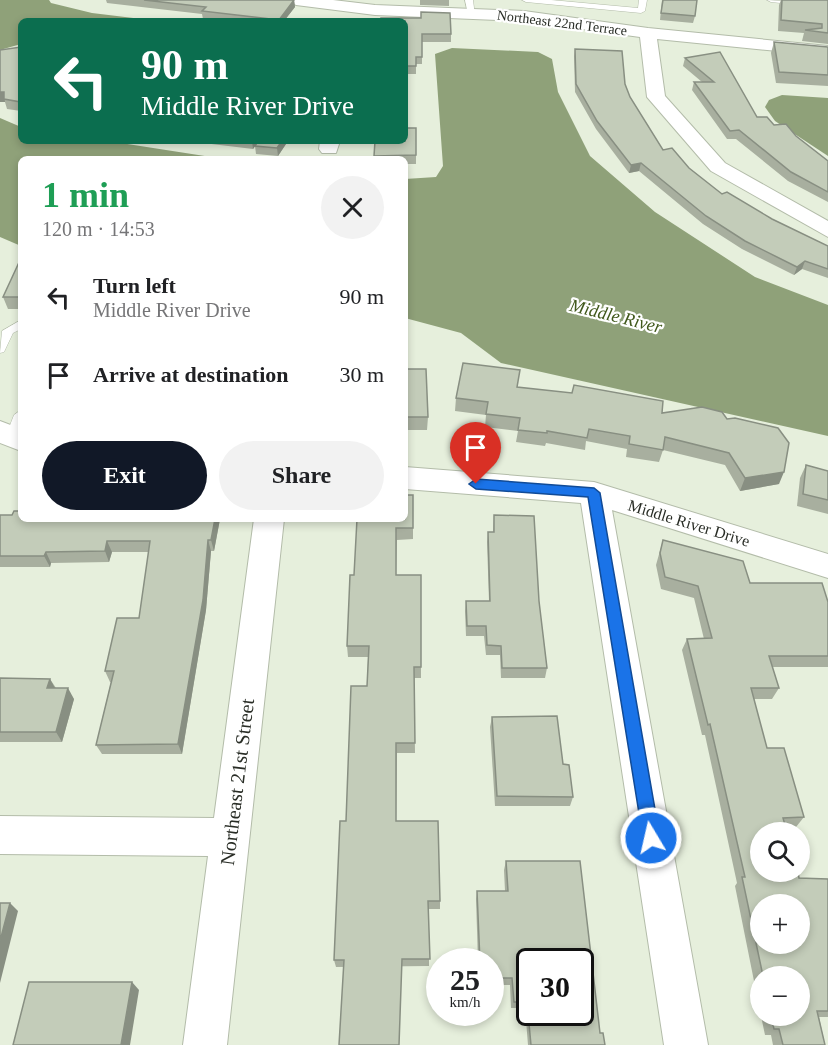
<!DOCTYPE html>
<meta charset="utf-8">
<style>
body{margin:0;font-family:Georgia,serif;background:#f2f2f2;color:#202124;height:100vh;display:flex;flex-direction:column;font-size:22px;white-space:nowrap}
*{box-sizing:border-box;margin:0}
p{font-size:20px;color:#757577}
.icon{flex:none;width:33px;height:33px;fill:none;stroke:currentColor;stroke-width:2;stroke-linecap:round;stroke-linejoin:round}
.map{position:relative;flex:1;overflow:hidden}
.details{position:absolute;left:18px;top:156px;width:390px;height:366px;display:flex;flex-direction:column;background:#fff;border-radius:9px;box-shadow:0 3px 9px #0003}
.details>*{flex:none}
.hud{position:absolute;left:18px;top:18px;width:390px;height:126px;border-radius:9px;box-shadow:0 3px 9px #0003;background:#0b6e4f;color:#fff;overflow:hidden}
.tools{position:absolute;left:750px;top:822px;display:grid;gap:12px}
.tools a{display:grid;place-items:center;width:60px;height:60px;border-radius:50%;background:#fff;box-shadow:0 3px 9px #0003;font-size:30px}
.speed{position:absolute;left:426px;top:948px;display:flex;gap:12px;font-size:30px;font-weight:700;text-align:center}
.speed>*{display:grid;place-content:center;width:78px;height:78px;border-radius:50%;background:#fff;box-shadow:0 3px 9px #0003;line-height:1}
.speed small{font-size:15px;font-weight:400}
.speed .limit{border:3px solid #111;border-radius:9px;background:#fff;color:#111}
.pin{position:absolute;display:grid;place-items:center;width:51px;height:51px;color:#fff;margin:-62px -26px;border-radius:50% 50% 50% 0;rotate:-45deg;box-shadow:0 0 6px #0007}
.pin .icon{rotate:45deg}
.me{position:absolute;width:66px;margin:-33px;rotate:351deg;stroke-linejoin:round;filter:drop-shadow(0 0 4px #0008)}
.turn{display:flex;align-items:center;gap:21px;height:126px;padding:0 24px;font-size:27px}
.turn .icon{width:78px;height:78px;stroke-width:2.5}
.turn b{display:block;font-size:42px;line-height:51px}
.round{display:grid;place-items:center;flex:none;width:63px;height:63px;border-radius:32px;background:#f2f2f2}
.headline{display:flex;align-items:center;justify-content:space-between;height:102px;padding:0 24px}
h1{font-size:36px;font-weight:600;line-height:45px;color:#1e9e55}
.action{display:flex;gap:12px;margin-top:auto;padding:12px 24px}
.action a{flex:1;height:69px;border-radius:36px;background:#111827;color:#fff;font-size:24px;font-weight:600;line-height:69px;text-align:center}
.action a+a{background:#f2f2f2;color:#202124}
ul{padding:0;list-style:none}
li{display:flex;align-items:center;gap:18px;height:78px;padding:0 24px}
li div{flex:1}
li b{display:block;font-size:22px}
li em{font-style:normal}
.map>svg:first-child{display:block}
</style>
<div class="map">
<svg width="828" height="1045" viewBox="0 0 828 1045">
<rect width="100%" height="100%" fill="#e6efdc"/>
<g fill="#8fa179">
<path d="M0,0H49L51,3L92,13L158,21H21V44L0,50Z"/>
<path d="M452,48L538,52L552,59L558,92L590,156L655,212L755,277L828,305V436L501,363L461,333L405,318V179L436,177L443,166L435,54Z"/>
<path d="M782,95L828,98V156L775,121L765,107L769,100Z"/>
<path d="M0,118L21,127V141H108L224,159H21V246L0,237Z"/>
</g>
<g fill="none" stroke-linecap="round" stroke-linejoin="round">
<g stroke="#b3bca9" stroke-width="1">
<g id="service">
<path d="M465,0H473L475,16L468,14Z"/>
<path d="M522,0H551L638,8L639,0H647L645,11L641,13L526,2Z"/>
<path d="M767,0L828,4V8L771,2Z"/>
<path d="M21,320V329L13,333L4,352L0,353L2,331Z"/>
<path d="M21,410L19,438L17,441H7L5,438L14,415Z"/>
</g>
</g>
<g stroke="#b3bca9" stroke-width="2">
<g id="minor">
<path d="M288,0H333L375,5L524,11L648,28L828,46V56L657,39L665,96L725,163L828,221V237L711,171L647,97L640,37L524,21L375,15L296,5Z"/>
<path d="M320,141H340L336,153H322L319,149Z"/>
<path d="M0,421L21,429V451L0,443Z"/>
<path d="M405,467L594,482L828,554V578L612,510L708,1045H664L581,503L405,489Z"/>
<path d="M254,519H284L227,1045H183L208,856L0,854V816L214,818Z"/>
</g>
</g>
<use href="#service" fill="#fff" fill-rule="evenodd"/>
<use href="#minor" fill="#fff" fill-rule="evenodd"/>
</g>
<g fill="#a8af9f">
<path d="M106,0H294L295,7L284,21H224L203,19L202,14L107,3Z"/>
<path d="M420,0H449V6L420,5Z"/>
<path d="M662,0L695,16L693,23L660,20Z"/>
<path d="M781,0H828V44L802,41L804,33L778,31L779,5Z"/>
<path d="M405,21L451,34V42H422V64H416V74H405Z"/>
<path d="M774,42L828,47V86L776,83L771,53Z"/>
<path d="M21,47V111L7,109L5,102H0Z"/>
<path d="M575,49L625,84L630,97L663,150L689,168L722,194L772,219L828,246V278L802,269L794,275L742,249L703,224L639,171L629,173L596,129L575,92L574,56Z"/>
<path d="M685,58L757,117L796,136L828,161V202L788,181L736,139H727L692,90L694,82H702L683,66Z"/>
<path d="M416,128V164H405V159H375V141Z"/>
<path d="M195,141H288L278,156L256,154L255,146L253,149L195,142Z"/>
<path d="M21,258V309H8L3,297Z"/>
<path d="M405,357L407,369L428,417L427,430H405Z"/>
<path d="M456,398L662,413L727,419L779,484L740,491L725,465L663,450L659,462L626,457L627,449L586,441L585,450L546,443L545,446L516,442L518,431L485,427L486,415L455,411Z"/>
<path d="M806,465L828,471V514L797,506L800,478Z"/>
<path d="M413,495V539L397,540L396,575H421V678H414L415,753H397L396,821L440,901V909H429V966L336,967L334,960L346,821L367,686L368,657H348L347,646L354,575Z"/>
<path d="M0,515L21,519H220L214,551H211L206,610L182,754H102L96,745L111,682H110L105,671L139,618L149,552H112L109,562L51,563L50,567H0Z"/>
<path d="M494,515L539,601L547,668L545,678H501L500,655H486L484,636H466L465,611L466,601H489L487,542L488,532H493Z"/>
<path d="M663,540L750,583L828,602V667H772L779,688L772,699H754L767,748L804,817L796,827H786L799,878L828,879V1017H819L825,1045H773L771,1035H765L761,1016H800V976H760V1011L735,886L737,883L705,735H702L682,650L687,639H704L694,598L661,589L656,565Z"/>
<path d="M0,678L50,679L56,688L74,699L62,742H0Z"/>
<path d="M492,717L563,764L573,797L570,806H495L490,727Z"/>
<path d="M506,861L600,1033L605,1045H528L525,1008H511L510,985H490V962H478L476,899L477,891H505L504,870Z"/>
</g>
<g fill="#888f82">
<path d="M294,0L295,7L284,21H279V20Z"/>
<path d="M0,92H4L5,102H0Z"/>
<path d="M252,141H259L253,149Z"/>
<path d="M282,141H288L278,156L277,148Z"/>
<path d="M641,163L639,171L629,173L631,165Z"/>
<path d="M805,261L802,269L794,275L797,267Z"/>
<path d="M784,472L779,484L740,491L745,478Z"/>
<path d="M215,519H220L214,551L211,540Z"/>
<path d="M208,540L211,551L206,610L182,754L178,744Z"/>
<path d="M107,541L112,552L109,562L105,551Z"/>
<path d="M46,552L51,563L50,567L44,556Z"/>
<path d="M50,679L56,690L47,688Z"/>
<path d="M68,688L74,699L62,742L56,732Z"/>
<path d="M10,903L18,911L0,983V941Z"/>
<path d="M132,982L139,990L130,1045H121Z"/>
</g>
<g fill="#c3ccb9" stroke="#888f82" stroke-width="1.5" fill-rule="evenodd">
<path d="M144,0H294L279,20L202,11L206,7Z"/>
<path d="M663,0H697L695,16L661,13Z"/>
<path d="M782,0H828V33L805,30L822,28V24L781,20Z"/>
<path d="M421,12L450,13L451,34H422V57H416V66H405V21H381V18H421Z"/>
<path d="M774,42L828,47V75L779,72Z"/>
<path d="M21,47V102L4,99V92H0V50Z"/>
<path d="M575,49L622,51L625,84L630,97L663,150L672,148L689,168L722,194L727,192L772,219L828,246V269L805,261L797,267L745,241L706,216L641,163L631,165L597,121L576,84Z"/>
<path d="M720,52L757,117H767L774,125L786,124L796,136L828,161V192L791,172L739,130L730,131L694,82H714L685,58Z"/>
<path d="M405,128H416V155L374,156L375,141H405Z"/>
<path d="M258,141H282L277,148L255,146Z"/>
<path d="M21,258V297H3Z"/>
<path d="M405,357H407V369H426L428,417H405Z"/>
<path d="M463,363L520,370L517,387L572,393L574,385L663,401L662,413L702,407L722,412L727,419L735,418L778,428L789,443L784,472L745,478L729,453L665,437L663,450L629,444L630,436L589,429L587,438L547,431V433L518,430L520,418L486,414L488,402L456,398Z"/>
<path d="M806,465L828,471V500L803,494Z"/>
<path d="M405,495H413V528H396V575H421V667H414L415,743H396V821H438L440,901H428L430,959H402L399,1045H339L344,960H334L340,821H346L351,686H367L369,646H347L350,575H354L357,519H405Z"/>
<path d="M14,511H21V519H215L211,540H208L203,600L178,744L96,745L114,671H105L117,618H139L150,541H107L105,551L46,552L44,556H0V515H12Z"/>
<path d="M494,515L534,516L539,601L547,668H502L501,646L487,645L486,626H467L466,601H490L488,532H494Z"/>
<path d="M663,540L743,561L750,583H822L828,602V656H769L779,688H751L767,748H784L804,817L783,818L787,832H760V872H798L799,878L828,879V1011H817L825,1045H783L779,1029H774L771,1016H800V976H763L742,877H745L710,724L708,725L687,639L712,638L698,586L665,577L660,553ZM760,904H800V944H760Z"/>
<path d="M0,678L50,679L47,688H68L56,732H0Z"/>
<path d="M557,716L563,764L569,765L573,797L497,796L492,717Z"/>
<path d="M506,861H580L600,1033H603L605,1045H531L527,1002H514L512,978H490V962H480L477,891H508ZM530,962H580V1012H530Z"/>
<path d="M0,903H10L0,941Z"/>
<path d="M29,982H132L121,1045H13Z"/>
</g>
<path fill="#1a73e8" stroke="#114b97" stroke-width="1.5" d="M476,479L594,488L600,493L660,838L658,844L651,847L645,844L643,838L588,497L476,489L469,484Z"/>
<g text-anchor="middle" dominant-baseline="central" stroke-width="4.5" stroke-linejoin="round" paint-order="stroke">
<g font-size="14" fill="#292d26" stroke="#fff">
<text transform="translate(562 23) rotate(7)">Northeast 22nd Terrace</text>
</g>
<g font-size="16" fill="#292d26" stroke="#fff">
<text transform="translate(689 523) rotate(17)">Middle River Drive</text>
</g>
<g font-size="18" font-style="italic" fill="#41591c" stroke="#fff">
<text transform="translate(616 316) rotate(14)">Middle River</text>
</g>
<g font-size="20" fill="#292d26" stroke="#fff">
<text transform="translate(237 782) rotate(-83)">Northeast 21st Street</text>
</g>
</g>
</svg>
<div class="tools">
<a><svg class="icon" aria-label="search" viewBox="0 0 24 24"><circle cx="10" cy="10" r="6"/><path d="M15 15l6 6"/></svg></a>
<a>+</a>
<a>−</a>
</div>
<div class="speed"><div>25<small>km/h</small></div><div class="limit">30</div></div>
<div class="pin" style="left:476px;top:484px;background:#d93025"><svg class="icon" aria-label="arrive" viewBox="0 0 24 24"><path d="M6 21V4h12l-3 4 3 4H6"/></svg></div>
<svg class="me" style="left:651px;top:838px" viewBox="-20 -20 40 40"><circle r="17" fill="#1a73e8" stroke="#fff" stroke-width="3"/><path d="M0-11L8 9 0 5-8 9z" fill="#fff"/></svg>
<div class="hud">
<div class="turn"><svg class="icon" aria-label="left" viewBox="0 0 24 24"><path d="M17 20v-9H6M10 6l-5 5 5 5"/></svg><div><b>90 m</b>Middle River Drive</div></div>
</div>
<section class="details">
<div class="headline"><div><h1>1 min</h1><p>120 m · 14:53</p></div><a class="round"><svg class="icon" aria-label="close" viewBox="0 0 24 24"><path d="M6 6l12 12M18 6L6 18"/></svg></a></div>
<ul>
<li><svg class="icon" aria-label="left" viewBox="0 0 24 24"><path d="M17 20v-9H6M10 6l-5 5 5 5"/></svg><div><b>Turn left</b><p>Middle River Drive</p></div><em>90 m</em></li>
<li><svg class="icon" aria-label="arrive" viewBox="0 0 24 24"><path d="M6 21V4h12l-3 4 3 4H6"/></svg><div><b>Arrive at destination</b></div><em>30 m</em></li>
</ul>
<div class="action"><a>Exit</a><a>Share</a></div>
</section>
</div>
